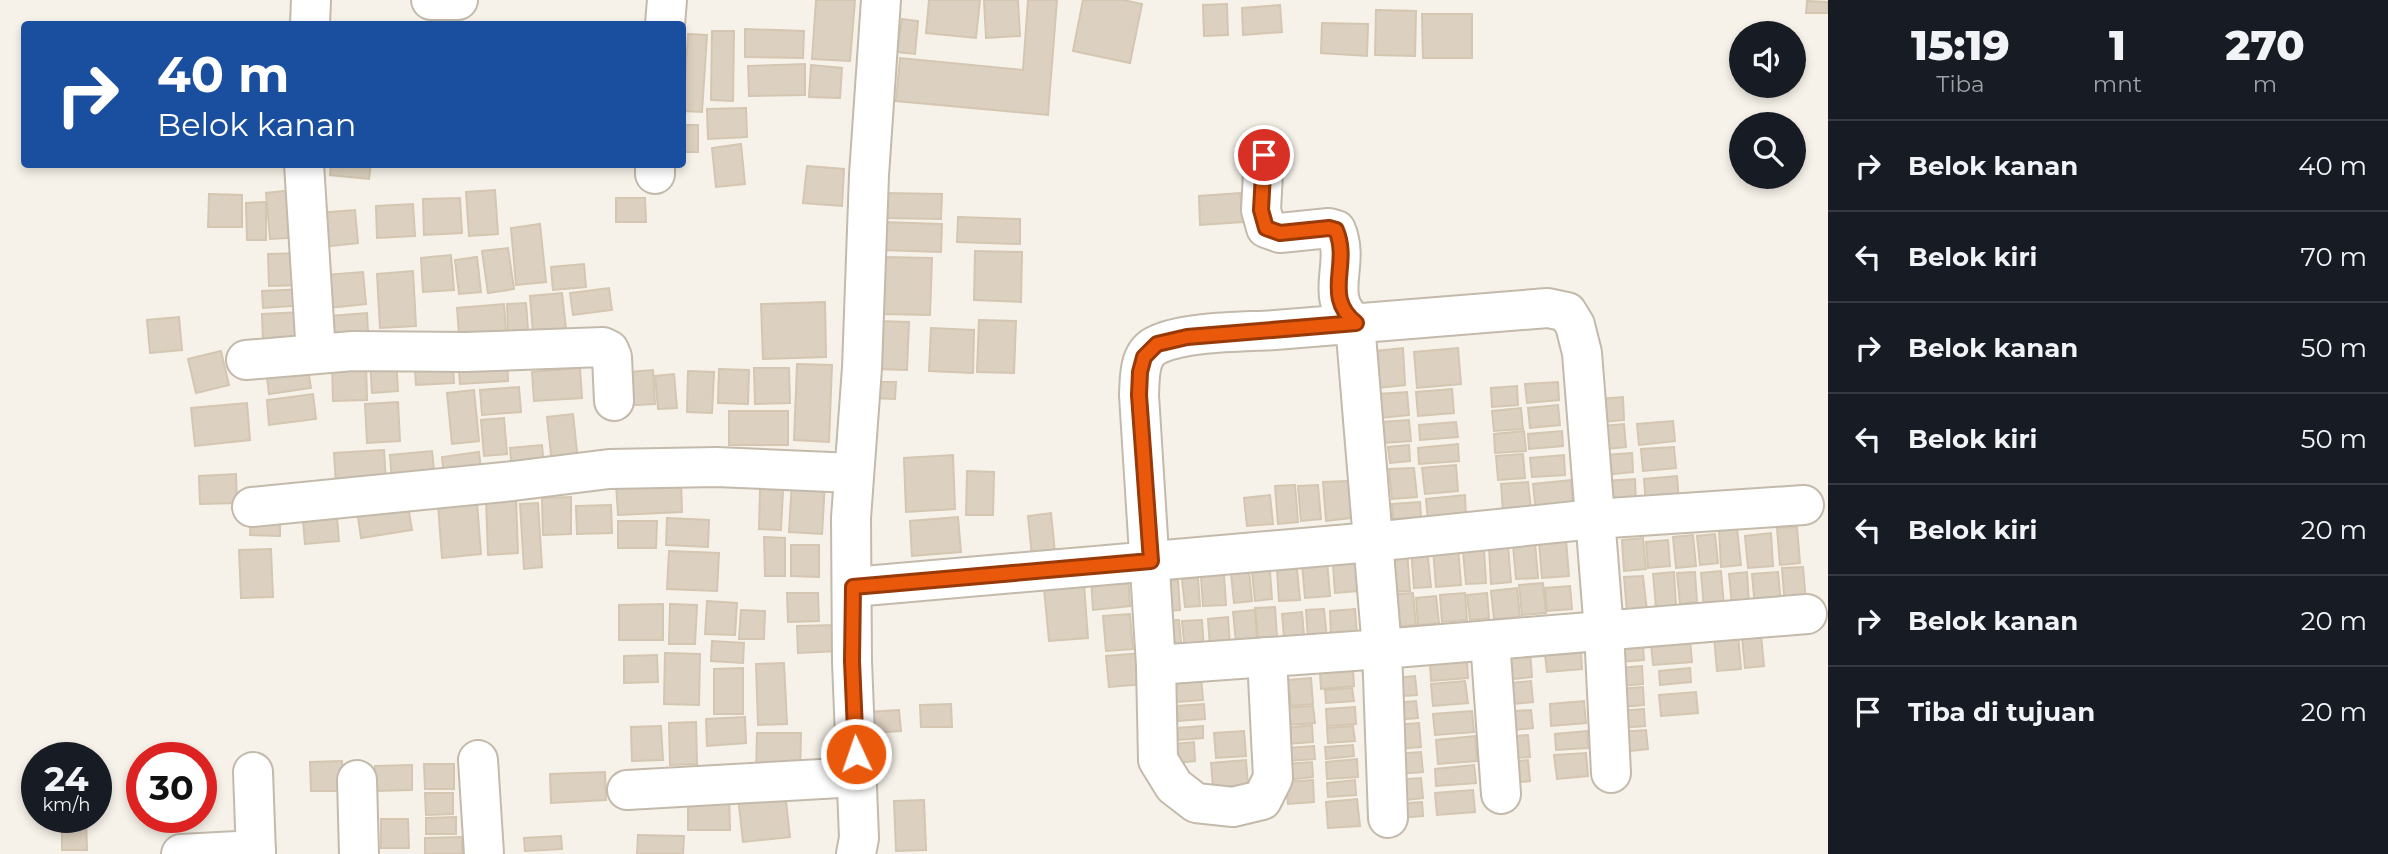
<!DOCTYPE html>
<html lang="id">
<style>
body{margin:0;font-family:Montserrat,sans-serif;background:#20242c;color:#f1f3f6;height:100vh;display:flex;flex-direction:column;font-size:26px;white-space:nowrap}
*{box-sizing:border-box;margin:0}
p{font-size:23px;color:#9ea1a6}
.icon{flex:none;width:38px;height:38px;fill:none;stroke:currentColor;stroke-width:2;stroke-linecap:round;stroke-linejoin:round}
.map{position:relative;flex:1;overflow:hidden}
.panel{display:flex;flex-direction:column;background:#171b24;width:560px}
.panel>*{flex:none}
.banner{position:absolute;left:21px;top:21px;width:665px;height:147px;border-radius:7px;box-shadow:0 4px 10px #0003;background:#1a4fa0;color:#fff;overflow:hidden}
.buttons{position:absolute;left:1729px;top:21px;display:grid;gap:14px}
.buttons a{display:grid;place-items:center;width:77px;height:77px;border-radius:50%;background:#171b24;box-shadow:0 4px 10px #0003;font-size:35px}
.speed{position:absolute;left:21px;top:742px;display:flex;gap:14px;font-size:35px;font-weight:700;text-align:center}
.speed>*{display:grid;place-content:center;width:91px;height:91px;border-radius:50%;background:#171b24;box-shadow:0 4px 10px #0003;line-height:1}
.speed small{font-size:18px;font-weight:400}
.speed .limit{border:10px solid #d22;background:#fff;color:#111}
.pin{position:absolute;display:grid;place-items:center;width:60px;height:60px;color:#fff;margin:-30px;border:4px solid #fff;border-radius:50%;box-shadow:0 2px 7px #0007}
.me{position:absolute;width:77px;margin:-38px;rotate:357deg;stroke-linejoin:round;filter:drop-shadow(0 0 5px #0008)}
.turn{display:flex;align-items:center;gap:24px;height:147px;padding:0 21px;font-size:32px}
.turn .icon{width:91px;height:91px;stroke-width:2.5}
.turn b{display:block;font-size:49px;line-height:60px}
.eta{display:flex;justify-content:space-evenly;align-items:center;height:119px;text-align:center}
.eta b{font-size:42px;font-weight:800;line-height:49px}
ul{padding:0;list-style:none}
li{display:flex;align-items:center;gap:21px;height:91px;padding:0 21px;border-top:2px solid #363941}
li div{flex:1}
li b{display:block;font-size:26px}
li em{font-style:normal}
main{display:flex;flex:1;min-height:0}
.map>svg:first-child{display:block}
</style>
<main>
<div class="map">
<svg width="1828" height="854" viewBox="0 0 1828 854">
<rect width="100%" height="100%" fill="#f6f2e9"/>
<g fill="#dcd1c0" stroke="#d4c6b0" stroke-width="2">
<path d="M816,0H855L850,61L812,59Z"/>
<path d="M929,0H980L976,38L926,33Z"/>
<path d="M984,0H1018L1020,36L986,38Z"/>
<path d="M1028,0H1057L1048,115L896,101L900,58L1023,70Z"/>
<path d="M1083,0H1123L1142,4L1130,63L1073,51Z"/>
<path d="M1807,1L1828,2V13H1806Z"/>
<path d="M1227,4L1228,35L1204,36L1203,5Z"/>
<path d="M1280,5L1282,32L1243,35L1242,8Z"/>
<path d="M1376,10L1416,11L1415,56L1375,55Z"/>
<path d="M1422,14H1472V58H1423Z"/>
<path d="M902,19L918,21L915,54L897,52Z"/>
<path d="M1322,23L1368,24L1367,56L1321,53Z"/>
<path d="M745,29L804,31L803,58L745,57Z"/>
<path d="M712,31H734L733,101L711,100Z"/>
<path d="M688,34L707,35L702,112L683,111Z"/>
<path d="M805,64V95L749,96L748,66Z"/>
<path d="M811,65L842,68L840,98L809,97Z"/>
<path d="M746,108L747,137L708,139L707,109Z"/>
<rect x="682" y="125" width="16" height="27"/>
<path d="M741,144L745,184L716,187L712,148Z"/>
<path d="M331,164H371L369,179L330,175Z"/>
<path d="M807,166L844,169L842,206L803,203Z"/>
<path d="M302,189L305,237L270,239L266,193Z"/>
<path d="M495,190L498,234L469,236L466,192Z"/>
<path d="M883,193L942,194L941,219L883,218Z"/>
<path d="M1240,193L1243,222L1200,225L1199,196Z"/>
<path d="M209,194L242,195V227H208Z"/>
<path d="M460,198L462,233L424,235L423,199Z"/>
<path d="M616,198H645L646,222H616Z"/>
<path d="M266,202V240H247L246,203Z"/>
<path d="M413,204L415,236L377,238L376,206Z"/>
<path d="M355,210L358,243L322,247L318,213Z"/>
<path d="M958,217L1020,219V244L957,242Z"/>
<path d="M882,222L942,224L941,252L880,250Z"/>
<path d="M540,224L546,282L516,285L511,228Z"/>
<path d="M508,248L514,289L488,293L482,251Z"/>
<path d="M975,251L1022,252L1021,302L974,300Z"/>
<path d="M304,253L305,285L269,286L268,254Z"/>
<path d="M451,255L454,290L423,292L421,258Z"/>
<path d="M477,257L481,292L459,294L455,260Z"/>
<path d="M882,257L932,258L930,315L880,314Z"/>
<path d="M584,264L586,287L553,290L551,267Z"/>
<path d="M413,271L416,326L380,328L377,274Z"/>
<path d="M363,272L366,304L329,308L326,275Z"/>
<path d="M609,288L612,310L573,315L570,293Z"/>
<path d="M305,289L306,305L263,308L262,291Z"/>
<path d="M562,293L566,329L533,332L530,296Z"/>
<path d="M825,302L826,357L763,359L761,304Z"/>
<path d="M526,303L528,330L508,331L507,304Z"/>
<path d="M504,304L506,331L459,334L457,308Z"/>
<path d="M303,312L304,338L263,341L262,314Z"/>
<path d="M367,313L368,332L331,335L330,316Z"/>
<path d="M179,317L182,350L150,353L147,320Z"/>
<path d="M979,320L1016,321L1014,373L977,372Z"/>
<path d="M877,321L909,322L907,370L875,369Z"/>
<path d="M931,328L974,330L973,373L929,371Z"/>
<path d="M1403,348L1405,385L1378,388L1375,351Z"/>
<path d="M1458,348L1461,384L1417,388L1414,352Z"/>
<path d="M221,351L229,385L196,393L188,359Z"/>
<path d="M452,354L454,383L416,385L414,356Z"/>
<path d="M507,356L508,381L460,384L458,358Z"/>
<path d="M396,358L398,391L372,393L370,360Z"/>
<path d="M332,362H366L367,400L333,401Z"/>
<path d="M307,364L311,388L269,394L266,369Z"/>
<path d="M797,364L832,365L829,442L794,440Z"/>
<path d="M580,368L582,398L534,401L532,372Z"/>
<path d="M754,368H789L790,403L755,404Z"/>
<path d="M719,369L749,370L748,404L718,403Z"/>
<path d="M653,370L655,404L619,406L616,373Z"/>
<path d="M688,371L714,372L712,413L687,412Z"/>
<path d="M674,374L677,408L658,409L655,376Z"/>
<path d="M870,382H896L895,399L869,398Z"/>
<path d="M1558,382L1559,400L1527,403L1525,384Z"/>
<path d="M1517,386L1518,405L1492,407L1491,388Z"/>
<path d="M519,387L521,412L482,415L480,390Z"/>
<path d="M1452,389L1454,413L1418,416L1416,392Z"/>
<path d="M474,390L479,441L452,444L447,393Z"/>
<path d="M1407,392L1409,415L1380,418L1378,394Z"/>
<path d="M313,394L316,419L269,425L267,400Z"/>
<path d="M1623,397L1624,420L1602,422L1600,399Z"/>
<path d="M398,402L400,441L367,443L365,404Z"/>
<path d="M247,403L250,440L195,446L191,408Z"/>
<path d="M1558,405L1560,425L1530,428L1528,408Z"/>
<path d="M1521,408L1523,429L1494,431L1492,411Z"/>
<rect x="729" y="411" width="59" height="34"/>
<path d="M573,414L578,461L552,464L547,417Z"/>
<path d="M504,418L507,454L484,456L481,420Z"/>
<path d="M1409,420L1411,441L1383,443L1381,422Z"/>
<path d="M1673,421L1675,441L1639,445L1637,424Z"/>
<path d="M1456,422L1458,437L1420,440L1419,425Z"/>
<path d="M1624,424L1626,447L1606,449L1603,426Z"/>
<path d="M1524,431L1526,451L1495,453L1494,434Z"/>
<path d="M1562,431L1563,446L1529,449L1528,434Z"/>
<path d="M1458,444L1459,461L1419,464L1418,448Z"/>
<path d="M542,445L544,468L512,471L510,448Z"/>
<path d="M1409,445L1410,461L1390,463L1388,447Z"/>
<path d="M1674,447L1676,468L1643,471L1641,449Z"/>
<path d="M384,450L386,483L336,486L334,453Z"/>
<path d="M432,451L435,478L392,482L390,455Z"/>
<path d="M479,452L481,470L444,475L442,457Z"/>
<path d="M1632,453L1633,472L1604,475L1603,455Z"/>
<path d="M1523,454L1525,478L1498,480L1496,456Z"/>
<path d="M953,455L955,509L906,512L904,458Z"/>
<path d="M1564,455L1565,475L1532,477L1530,458Z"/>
<path d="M1456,465L1458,491L1425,494L1422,468Z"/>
<path d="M1414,468L1417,497L1392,499L1389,469Z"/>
<path d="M967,471L994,472L993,515H966Z"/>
<path d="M236,474L237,503L200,504L199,476Z"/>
<path d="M1677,476L1679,502L1646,505L1644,479Z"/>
<path d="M1635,479L1636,503L1607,505L1605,481Z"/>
<path d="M1571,480L1573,509L1536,512L1533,484Z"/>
<path d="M681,481L682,512L618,515L616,484Z"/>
<path d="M792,481L825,483L822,534L789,532Z"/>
<path d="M1348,481L1351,518L1326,521L1323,482Z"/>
<path d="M1528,482L1531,509L1503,511L1501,484Z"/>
<path d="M1295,485L1298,522L1278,524L1275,486Z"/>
<path d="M1318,485L1321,519L1301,521L1298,486Z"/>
<path d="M760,489L783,490L781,530L759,529Z"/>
<path d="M406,495L412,530L361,538L356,503Z"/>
<path d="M1270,495L1273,524L1247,526L1244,498Z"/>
<path d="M1465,495L1466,517L1428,521L1426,499Z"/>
<path d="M571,497V534L543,535L542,498Z"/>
<path d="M516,498L518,553L488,555L486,499Z"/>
<path d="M477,502L481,554L442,558L438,505Z"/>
<path d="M1420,502L1421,517L1393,519L1392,504Z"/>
<path d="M538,503L542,567L524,569L520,504Z"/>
<path d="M611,505L612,533L577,534L576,506Z"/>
<path d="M336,506L339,541L305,544L302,509Z"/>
<path d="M1051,513L1055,553L1032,556L1028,516Z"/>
<path d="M251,515H280V536L250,535Z"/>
<path d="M958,517L961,552L912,556L910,521Z"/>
<path d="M667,518L709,520L708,547L666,545Z"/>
<path d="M618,521H657L656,548H618Z"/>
<path d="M1797,527L1800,563L1780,565L1777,528Z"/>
<path d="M1737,528L1741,565L1721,567L1719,530Z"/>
<path d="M1771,533L1773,566L1748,568L1745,536Z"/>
<path d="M1715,534L1718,563L1700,565L1697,536Z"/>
<path d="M1693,535L1696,566L1676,568L1673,537Z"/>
<path d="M764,537L785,538V576H765Z"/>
<path d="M1643,538L1646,569L1624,571L1622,540Z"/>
<path d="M1566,540L1569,576L1542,578L1539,542Z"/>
<path d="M1668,540L1670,566L1648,568L1646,542Z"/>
<path d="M1535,543L1538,578L1516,579L1513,545Z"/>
<path d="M791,545H819V577L791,576Z"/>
<path d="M1508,546L1511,582L1491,584L1489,548Z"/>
<path d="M1458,547L1461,585L1436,587L1433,549Z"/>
<path d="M1427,548L1431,587L1414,588L1411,549Z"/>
<path d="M271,549L273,597L241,598L239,550Z"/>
<path d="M1484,549L1486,583L1466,584L1463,551Z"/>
<path d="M669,551L719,553L717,591L667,589Z"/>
<path d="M1407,551L1410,591L1385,592L1382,553Z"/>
<path d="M1327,561L1330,596L1305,598L1302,564Z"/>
<path d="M1355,562L1358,591L1335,593L1333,564Z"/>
<path d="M1803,567L1806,603L1785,606L1782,568Z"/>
<path d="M1297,569L1300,600L1279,601L1277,570Z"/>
<path d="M1249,571L1252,601L1234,603L1231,573Z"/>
<path d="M1270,571L1272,599L1255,601L1252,572Z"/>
<path d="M1721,571L1724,606L1704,608L1701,573Z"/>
<path d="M1674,572L1676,606L1656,608L1653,574Z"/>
<path d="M1695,572L1697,602L1680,604L1677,573Z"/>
<path d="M1747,572L1749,604L1732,605L1729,574Z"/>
<path d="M1778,572L1781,605L1755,607L1752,574Z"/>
<path d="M1128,574L1130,606L1093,610L1091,577Z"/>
<path d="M1224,575L1226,605L1203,606L1201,577Z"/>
<path d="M1643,576L1647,611L1627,612L1624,577Z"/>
<path d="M1198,578L1200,606L1185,607L1182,579Z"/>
<path d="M1178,580L1180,610L1160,611L1157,582Z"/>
<path d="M1543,583L1546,613L1522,615L1519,585Z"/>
<path d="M1084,585L1088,638L1049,641L1044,589Z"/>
<path d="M1570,586L1572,609L1547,611L1545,588Z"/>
<path d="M1517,588L1520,617L1494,619L1491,591Z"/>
<path d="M787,593H818L819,621L788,622Z"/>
<path d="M1413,593L1416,625L1386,627L1384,595Z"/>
<path d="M1465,593L1467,620L1442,622L1440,595Z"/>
<path d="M1487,593L1489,618L1470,620L1467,595Z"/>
<path d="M1436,596L1439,623L1418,625L1416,598Z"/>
<path d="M707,601L737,603L735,635L705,634Z"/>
<path d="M663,604V640H619V605Z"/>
<path d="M670,604L697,605L695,644H669Z"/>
<path d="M1275,607L1277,637L1258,638L1255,608Z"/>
<path d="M1324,609L1327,639L1308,640L1306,610Z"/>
<path d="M1355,609L1357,635L1331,637L1330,611Z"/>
<path d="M741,610L765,611L764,639H739Z"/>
<path d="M1255,610L1257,640L1236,642L1233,612Z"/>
<path d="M1302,612L1304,635L1284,637L1282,614Z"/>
<path d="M1130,614L1133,649L1106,651L1103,616Z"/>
<path d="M1228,617L1230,645L1210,647L1208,619Z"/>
<path d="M1179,620L1182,652L1163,653L1160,621Z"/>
<path d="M1202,620L1204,650L1185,651L1182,621Z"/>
<path d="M838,625L839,651L798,653L797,626Z"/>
<path d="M1738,634L1741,669L1717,671L1714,636Z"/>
<path d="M1761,635L1764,666L1745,668L1742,637Z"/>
<path d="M1690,640L1692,662L1653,665L1651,644Z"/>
<path d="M712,641L744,643L743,663L711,661Z"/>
<path d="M1643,645L1644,660L1619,662L1617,647Z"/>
<path d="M1530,651L1532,677L1504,680L1502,654Z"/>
<path d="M1581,652L1582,669L1547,672L1545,655Z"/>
<path d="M665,653L700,654L699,705L664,704Z"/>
<path d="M1142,653L1144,684L1109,687L1106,656Z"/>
<path d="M657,655L658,682L624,683V656Z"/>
<path d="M1467,660L1468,678L1431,681L1430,663Z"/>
<path d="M784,663L787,724L758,725L756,664Z"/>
<path d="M1642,666L1643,684L1621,686L1620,668Z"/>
<path d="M743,668V714H714V669Z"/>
<path d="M1690,668L1691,682L1660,685L1659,671Z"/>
<path d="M1353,670L1354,686L1321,689L1320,673Z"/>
<path d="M1201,676L1203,700L1176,702L1175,678Z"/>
<path d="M1415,676L1417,695L1389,697L1387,679Z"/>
<path d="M1311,678L1313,704L1291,706L1288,680Z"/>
<path d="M1465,681L1468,703L1433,706L1431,684Z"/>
<path d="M1531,681L1533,702L1503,705L1501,684Z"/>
<path d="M1643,687L1644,705L1622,707L1620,689Z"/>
<path d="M1352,688L1354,701L1326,703L1325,690Z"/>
<path d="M1696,692L1698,713L1661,716L1659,695Z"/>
<path d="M1416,701L1418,718L1395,720L1394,703Z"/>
<path d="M1584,701L1586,723L1551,726L1550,704Z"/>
<path d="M951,704L952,727H921L920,705Z"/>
<path d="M1204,704L1205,719L1178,721L1177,706Z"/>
<path d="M1313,706L1315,723L1287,725L1286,708Z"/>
<path d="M1355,707L1356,724L1327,726L1326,709Z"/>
<path d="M1644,709L1645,726L1620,728L1618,711Z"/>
<path d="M899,710L901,731L869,733L867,712Z"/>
<path d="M1531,710L1533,728L1504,731L1502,712Z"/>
<path d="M1472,711L1474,732L1435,735L1433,714Z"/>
<path d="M745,717L746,743L707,746L706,719Z"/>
<path d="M696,722L697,764L670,765L669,723Z"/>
<path d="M1419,723L1421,747L1395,749L1393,725Z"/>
<path d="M1312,725L1313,742L1287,744L1286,728Z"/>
<path d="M661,726L663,760L632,761L631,727Z"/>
<path d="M1203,726V738L1178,740L1177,728Z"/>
<path d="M1353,726L1355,741L1328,743L1327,728Z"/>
<path d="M1646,730L1648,749L1621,752L1620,732Z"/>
<path d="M1244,731L1246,756L1216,758L1214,733Z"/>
<path d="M1587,731L1588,748L1556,750L1555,734Z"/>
<path d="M757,733H801L800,774H756Z"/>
<path d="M1528,735L1530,757L1506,759L1504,737Z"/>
<path d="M1475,736L1477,761L1438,764L1436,740Z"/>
<path d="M1194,742L1195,761L1176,763L1174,744Z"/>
<path d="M1353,745L1354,756L1326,759L1325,747Z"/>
<path d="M1314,746L1315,759L1288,761L1287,748Z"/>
<path d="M1421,752L1423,772L1396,774L1394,754Z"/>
<path d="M1586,753L1588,776L1557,779L1554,755Z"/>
<path d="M1357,759L1358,777L1327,779L1326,762Z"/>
<path d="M1246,760L1248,785L1213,787L1211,763Z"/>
<path d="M1528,760L1530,781L1511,783L1509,762Z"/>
<path d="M342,761L343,791H311L310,762Z"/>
<path d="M1312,762L1313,777L1287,780L1286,764Z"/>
<path d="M424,764H454V789H425Z"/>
<path d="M412,765V790L375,791V766Z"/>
<path d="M1474,765L1476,783L1436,786L1435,769Z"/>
<path d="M605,772L606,800L551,803L550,774Z"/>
<path d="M1421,778L1423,798L1397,801L1396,780Z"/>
<path d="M1313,780L1314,802L1288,804L1286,782Z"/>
<path d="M1355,780L1356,795L1328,797L1327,783Z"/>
<path d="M1473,790L1475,812L1437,815L1435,793Z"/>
<path d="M785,792L790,837L743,842L738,797Z"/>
<path d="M425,793H453V814L426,815Z"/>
<path d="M688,793H729L730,830H688Z"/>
<path d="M1357,799L1360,826L1328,828L1326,802Z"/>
<path d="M924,800L926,850L896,851L894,801Z"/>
<path d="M1422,802L1423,816L1396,818L1395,804Z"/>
<path d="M62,817H86L87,850H62Z"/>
<path d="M456,817V834H426V818Z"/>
<path d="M381,819H408L409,848H381Z"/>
<path d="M638,835L684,836L683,854H637Z"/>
<path d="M561,836L562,849L525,851L524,838Z"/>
<path d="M462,837V854H425V838Z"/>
</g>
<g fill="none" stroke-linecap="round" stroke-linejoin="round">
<g stroke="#c3baab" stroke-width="42">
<g id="minor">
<path d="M431,0H458"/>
<path d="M310,24L311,0"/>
<path d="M665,24L667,0"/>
<path d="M1264,155L1261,210L1266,228L1280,233L1329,228L1336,230C1351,265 1322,297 1355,323L1382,649L1156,665L1139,395C1140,377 1138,352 1159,344C1188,331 1243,332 1275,330C1366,322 1457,315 1548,308L1567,312L1575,325L1582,353L1604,631L1611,773"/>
<path d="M304,164L316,354"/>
<path d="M655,174V164"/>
<path d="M246,360L353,351L466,352L603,347L609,350L612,357L614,401"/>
<path d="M252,507L513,481L609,469L716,467L853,473"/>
<path d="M853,587L1372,542L1594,519L1804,505"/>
<path d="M1490,640L1501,794"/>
<path d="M1156,665L1158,760L1174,786L1196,803L1233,807L1262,800L1273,778L1267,657"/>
<path d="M478,760L484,854"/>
<path d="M253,772L256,854"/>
<path d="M357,780L359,854"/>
<path d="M627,790L857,777"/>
<path d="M1388,818L1382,649L1807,614"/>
<path d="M181,854L256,850"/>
<path d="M856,854L859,838L852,661L851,518L862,368L869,175L881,0"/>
</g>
</g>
<use href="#minor" stroke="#fff" stroke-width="38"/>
</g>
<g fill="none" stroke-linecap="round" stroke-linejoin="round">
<g stroke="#983908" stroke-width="18">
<path id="route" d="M856,754L852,661L853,587L1151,561L1139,395L1140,372L1144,357L1157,344L1187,337L1356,323C1322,296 1351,265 1336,230L1329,228L1280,233L1266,228L1261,210L1264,155"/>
</g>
<use href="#route" stroke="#ea580c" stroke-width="12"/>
</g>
</svg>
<div class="buttons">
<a><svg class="icon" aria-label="sound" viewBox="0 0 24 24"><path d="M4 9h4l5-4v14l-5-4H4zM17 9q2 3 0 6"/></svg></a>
<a><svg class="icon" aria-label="search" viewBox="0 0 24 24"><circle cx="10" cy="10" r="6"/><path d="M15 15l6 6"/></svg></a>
</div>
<div class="speed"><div>24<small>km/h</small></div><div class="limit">30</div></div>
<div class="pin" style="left:1264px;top:155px;background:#d93025"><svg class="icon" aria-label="arrive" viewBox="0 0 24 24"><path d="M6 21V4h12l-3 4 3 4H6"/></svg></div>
<svg class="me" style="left:856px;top:754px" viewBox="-20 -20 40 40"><circle r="17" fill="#ea580c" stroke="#fff" stroke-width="3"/><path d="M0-11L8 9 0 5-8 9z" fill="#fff"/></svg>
<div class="banner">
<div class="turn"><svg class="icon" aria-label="right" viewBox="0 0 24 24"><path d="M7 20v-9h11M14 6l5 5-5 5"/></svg><div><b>40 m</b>Belok kanan</div></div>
</div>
</div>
<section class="panel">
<div class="eta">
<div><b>15:19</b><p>Tiba</p></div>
<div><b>1</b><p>mnt</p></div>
<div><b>270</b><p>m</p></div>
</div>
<ul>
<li><svg class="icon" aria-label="right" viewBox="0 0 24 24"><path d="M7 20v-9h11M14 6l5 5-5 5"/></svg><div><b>Belok kanan</b></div><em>40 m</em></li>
<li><svg class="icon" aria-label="left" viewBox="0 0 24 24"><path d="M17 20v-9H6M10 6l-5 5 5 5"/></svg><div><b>Belok kiri</b></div><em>70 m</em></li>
<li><svg class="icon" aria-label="right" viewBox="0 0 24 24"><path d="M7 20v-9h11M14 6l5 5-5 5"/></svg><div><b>Belok kanan</b></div><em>50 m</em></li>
<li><svg class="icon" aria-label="left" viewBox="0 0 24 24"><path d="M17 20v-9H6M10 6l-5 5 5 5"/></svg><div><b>Belok kiri</b></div><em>50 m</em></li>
<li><svg class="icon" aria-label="left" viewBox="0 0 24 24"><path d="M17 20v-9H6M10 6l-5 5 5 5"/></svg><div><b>Belok kiri</b></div><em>20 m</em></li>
<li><svg class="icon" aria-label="right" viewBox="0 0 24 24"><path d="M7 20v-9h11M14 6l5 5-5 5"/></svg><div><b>Belok kanan</b></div><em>20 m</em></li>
<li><svg class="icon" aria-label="arrive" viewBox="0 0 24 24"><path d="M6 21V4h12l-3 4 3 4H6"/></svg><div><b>Tiba di tujuan</b></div><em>20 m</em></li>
</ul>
</section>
</main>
